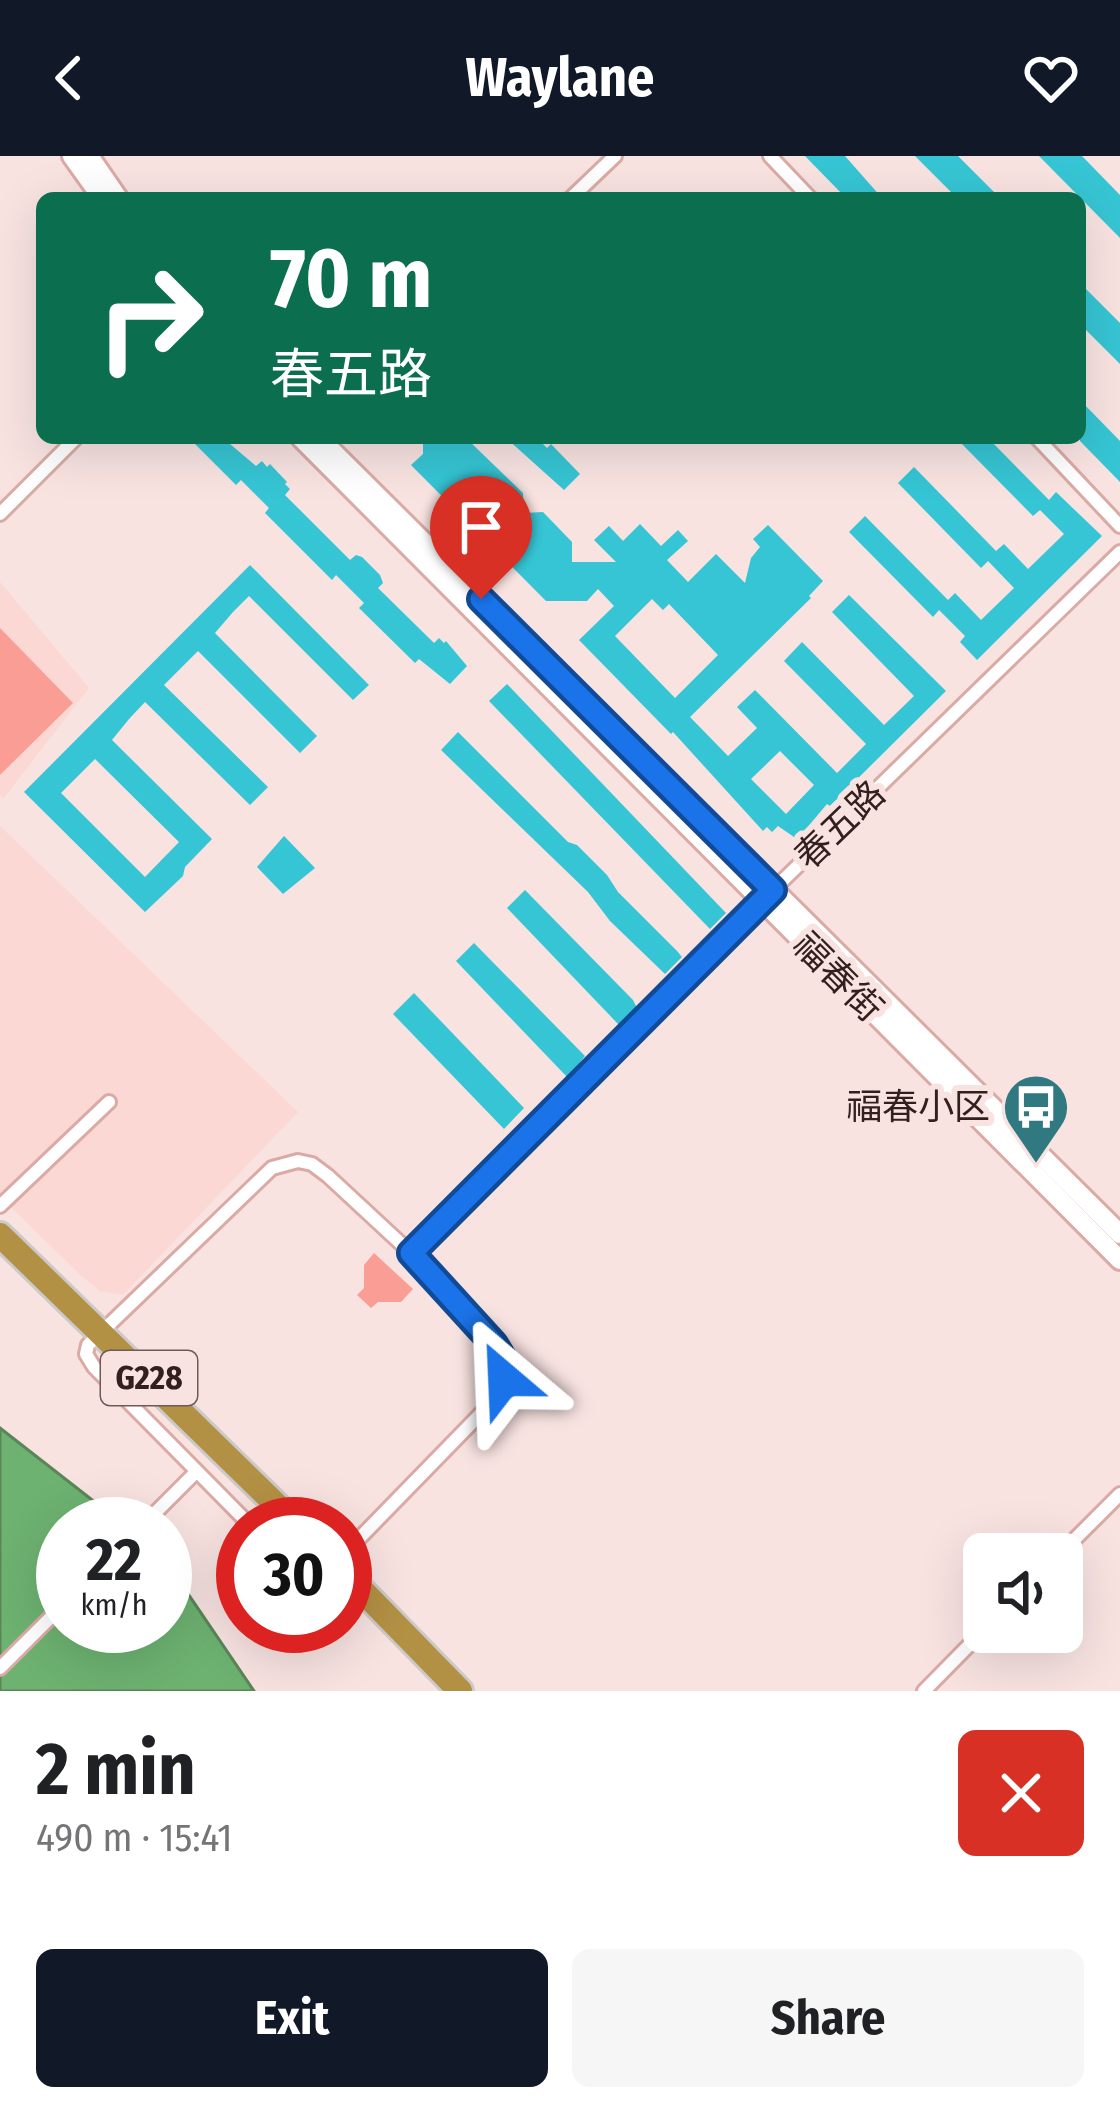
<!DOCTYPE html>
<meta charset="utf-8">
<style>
body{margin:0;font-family:"Fira Sans Condensed","Noto Sans KR",sans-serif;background:#f6f6f6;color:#202124;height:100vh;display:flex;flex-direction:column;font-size:45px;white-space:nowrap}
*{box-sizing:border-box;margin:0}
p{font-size:39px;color:#757577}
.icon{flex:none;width:66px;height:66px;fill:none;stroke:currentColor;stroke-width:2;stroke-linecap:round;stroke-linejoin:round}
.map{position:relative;height:1535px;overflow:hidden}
.panel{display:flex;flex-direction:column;background:#fff;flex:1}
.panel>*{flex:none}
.guide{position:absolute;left:36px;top:36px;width:1050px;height:252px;border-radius:18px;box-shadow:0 12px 48px #0002;background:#0b6e4f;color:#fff;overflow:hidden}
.fabs{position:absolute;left:963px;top:1377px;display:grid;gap:24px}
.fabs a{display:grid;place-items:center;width:120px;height:120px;border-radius:18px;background:#fff;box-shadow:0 12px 48px #0002;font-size:60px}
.speed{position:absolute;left:36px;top:1341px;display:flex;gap:24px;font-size:60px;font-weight:700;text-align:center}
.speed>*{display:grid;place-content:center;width:156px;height:156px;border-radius:50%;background:#fff;box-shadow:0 12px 48px #0002;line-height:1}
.speed small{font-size:30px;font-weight:400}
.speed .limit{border:18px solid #d22;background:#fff;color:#111}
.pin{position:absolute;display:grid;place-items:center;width:102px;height:102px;color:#fff;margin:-123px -51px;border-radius:50% 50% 50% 0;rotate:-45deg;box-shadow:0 0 12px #0007}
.pin .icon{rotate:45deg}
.me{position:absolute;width:132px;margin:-66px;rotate:334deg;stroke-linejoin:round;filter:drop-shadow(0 0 9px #0008)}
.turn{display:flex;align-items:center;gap:42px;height:252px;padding:0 36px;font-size:54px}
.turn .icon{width:156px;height:156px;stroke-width:2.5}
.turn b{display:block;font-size:84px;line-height:102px}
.round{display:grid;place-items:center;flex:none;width:126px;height:126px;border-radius:18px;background:#f6f6f6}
.summary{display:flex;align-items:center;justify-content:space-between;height:204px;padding:0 36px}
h1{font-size:72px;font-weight:700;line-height:90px}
.action{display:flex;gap:24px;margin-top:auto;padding:24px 36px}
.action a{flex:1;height:138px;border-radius:18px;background:#111827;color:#fff;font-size:48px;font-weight:700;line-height:138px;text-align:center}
.action a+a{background:#f6f6f6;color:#202124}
header{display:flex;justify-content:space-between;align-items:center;height:156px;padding:0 36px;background:#111827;color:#fff;font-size:54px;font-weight:700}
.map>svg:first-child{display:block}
</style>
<header><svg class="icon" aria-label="back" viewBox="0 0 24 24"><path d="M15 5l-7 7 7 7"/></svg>Waylane<svg class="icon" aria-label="heart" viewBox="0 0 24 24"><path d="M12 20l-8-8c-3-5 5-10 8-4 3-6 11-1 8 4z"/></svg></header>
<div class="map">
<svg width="1120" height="1535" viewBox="0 0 1120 1535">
<rect width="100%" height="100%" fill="#f8e3e1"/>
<g fill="#fcd8d4">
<path d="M0,426L89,532L3,643L0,639Z"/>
<path d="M0,670L298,956L123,1139L100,1135L80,1119L0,1040Z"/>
</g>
<g fill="#fa9e95">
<path d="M0,472L73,547L0,619Z"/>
<path d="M374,1097L413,1133L401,1146H378L371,1152L357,1139L364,1132V1109Z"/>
</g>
<path fill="#6db271" stroke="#5b8658" stroke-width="3" d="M0,1272L123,1368H63V1470H165V1404L254,1535H0Z"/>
<g fill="#36c5d4" fill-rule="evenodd">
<path d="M805,0H845L882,42H846Z"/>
<path d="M915,0H958L1000,42H957Z"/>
<path d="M1039,0H1082L1120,39V82Z"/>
<path d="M1080,127L1120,167V208L1080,168Z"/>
<path d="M1080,244L1120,285V326L1080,285Z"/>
<path d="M189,282H223L256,310L262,305L267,311L270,308L287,326L285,328L290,333L285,339L350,404L356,399L362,401L380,419L383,427L378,432L434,487L439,482L444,487L446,485L467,510L450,528L419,503L415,507L359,452L364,447L336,419L332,424L265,357L269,352L241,324L236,329Z"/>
<path d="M423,282H466L523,337L524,357L543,356L572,386V406H616L594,384L609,370L623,385L640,368L661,390L678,374L688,385L667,404L688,426L716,398L745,427L751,402L760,391L753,383L768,369L823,425L809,440L811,442L690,561L728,600L757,572L737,551L755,534L837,617L866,588L784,505L802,486L884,569L914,540L832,456L849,439L946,535L830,650L827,648L800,680L794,681L778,670L772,676L767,671L763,675L673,576L671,578L579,484L614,450L598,433L587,445H546L411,309L423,298ZM652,443L663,454L669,448L718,499L675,542L615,480ZM780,595L814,629L786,658L751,623Z"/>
<path d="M506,282H537L547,292L551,288L580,318L564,334Z"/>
<path d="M956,282H988L1049,344L1056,336L1102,380L977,504L960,486L965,480L939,454L933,461L849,376L865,360L948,444L955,437L981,464L1014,432L988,405L981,412L898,327L914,311L996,395L1004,388L1028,413L1064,378L1040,354L1033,360Z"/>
<path d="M250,409L369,529L353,544L249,440L233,456L215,477L317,580L300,597L198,495L164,529L268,631L250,649L145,546L129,563L112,584L212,683L185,711L183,720L145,756L24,636ZM95,603L179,686L145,721L61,637Z"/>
<path d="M507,528L726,757L710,773L489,545Z"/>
<path d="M458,576L568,686L577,689L607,719L618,736L677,795L682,801L665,818L610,765L588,736L441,594Z"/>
<path d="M284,680L315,712L283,738L257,711Z"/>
<path d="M525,734L633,844L637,852L619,869L507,752Z"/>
<path d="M474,787L585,900L568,922L456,805Z"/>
<path d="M414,837L524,952L504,973L393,858Z"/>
</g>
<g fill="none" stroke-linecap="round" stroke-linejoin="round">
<g stroke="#dbaaa5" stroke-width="18">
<g id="street">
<path d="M770,0L810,42"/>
<path d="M571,42L615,0"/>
<path d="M1037,282L1120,370"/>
<path d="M0,358L76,282"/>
<path d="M0,1050L109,946"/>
<path d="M411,1097L773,734L1120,396"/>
<path d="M144,1368L195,1317"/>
<path d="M249,1368L94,1211L86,1198L88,1189L272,1012L298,1005L312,1008L328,1020L411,1097L494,1188C505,1207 505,1221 497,1241L345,1397"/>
<path d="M1060,1398L1120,1338"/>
<path d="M0,1512L63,1449"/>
<path d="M924,1535L984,1474"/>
</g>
</g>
<g stroke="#dbaaa5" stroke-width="24">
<g id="secondary">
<path d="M72,0L102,42"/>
<path d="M89,0L118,42"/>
<path d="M301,282L1120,1104"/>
<path d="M319,282L1120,1078"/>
</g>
</g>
<g stroke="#cec9c9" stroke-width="30">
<g id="highway">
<path d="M0,1079L296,1368"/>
<path d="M345,1417L460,1535"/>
</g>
</g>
<use href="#street" stroke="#fff" stroke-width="12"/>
<use href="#secondary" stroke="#fff" stroke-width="18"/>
<use href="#highway" stroke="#b39144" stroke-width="24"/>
</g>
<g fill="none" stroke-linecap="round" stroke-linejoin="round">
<g stroke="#114b97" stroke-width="30">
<path id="route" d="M481,443L773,734L411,1097L494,1188L503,1203L504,1223"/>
</g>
<use href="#route" stroke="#1a73e8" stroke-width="21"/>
</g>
<defs>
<g id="bus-pin" transform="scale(3.45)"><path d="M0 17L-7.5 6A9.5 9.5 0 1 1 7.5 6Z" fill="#317981" stroke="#f8e3e1"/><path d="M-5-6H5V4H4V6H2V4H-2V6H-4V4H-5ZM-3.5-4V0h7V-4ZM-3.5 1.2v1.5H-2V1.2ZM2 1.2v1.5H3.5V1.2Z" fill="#fff"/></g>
</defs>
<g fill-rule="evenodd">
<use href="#bus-pin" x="1036" y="951"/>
</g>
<g text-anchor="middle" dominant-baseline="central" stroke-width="12" stroke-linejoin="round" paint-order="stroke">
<rect fill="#f8e3e1" stroke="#6d5a58" stroke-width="3" x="101" y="1195" width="96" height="54" rx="9"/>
<g font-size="33" font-weight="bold" fill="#32201e">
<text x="149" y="1222">G228</text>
</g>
<g font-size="36" fill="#32201e" stroke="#f8e3e1">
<text transform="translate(840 669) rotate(-44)">春五路</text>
<text transform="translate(838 821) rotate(45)">福春街</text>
</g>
<g font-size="36" fill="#32201e" stroke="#f8e3e1" text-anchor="end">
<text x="990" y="951">福春小区</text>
</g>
</g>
</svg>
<div class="fabs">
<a><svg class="icon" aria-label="sound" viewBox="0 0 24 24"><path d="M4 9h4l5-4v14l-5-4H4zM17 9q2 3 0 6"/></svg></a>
</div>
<div class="speed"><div>22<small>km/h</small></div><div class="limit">30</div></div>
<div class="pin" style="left:481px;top:443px;background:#d93025"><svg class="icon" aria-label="arrive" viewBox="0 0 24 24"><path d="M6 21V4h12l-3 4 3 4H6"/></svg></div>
<svg class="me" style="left:504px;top:1223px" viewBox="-20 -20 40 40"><path d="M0-17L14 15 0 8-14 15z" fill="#1a73e8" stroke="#fff" stroke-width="4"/></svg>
<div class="guide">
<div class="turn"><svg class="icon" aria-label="right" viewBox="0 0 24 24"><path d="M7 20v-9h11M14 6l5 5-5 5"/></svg><div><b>70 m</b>春五路</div></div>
</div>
</div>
<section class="panel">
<div class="summary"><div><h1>2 min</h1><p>490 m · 15:41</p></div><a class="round" style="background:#d93025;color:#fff"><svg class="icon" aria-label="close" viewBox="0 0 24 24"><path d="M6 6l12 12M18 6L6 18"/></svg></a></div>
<div class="action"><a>Exit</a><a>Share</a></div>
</section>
